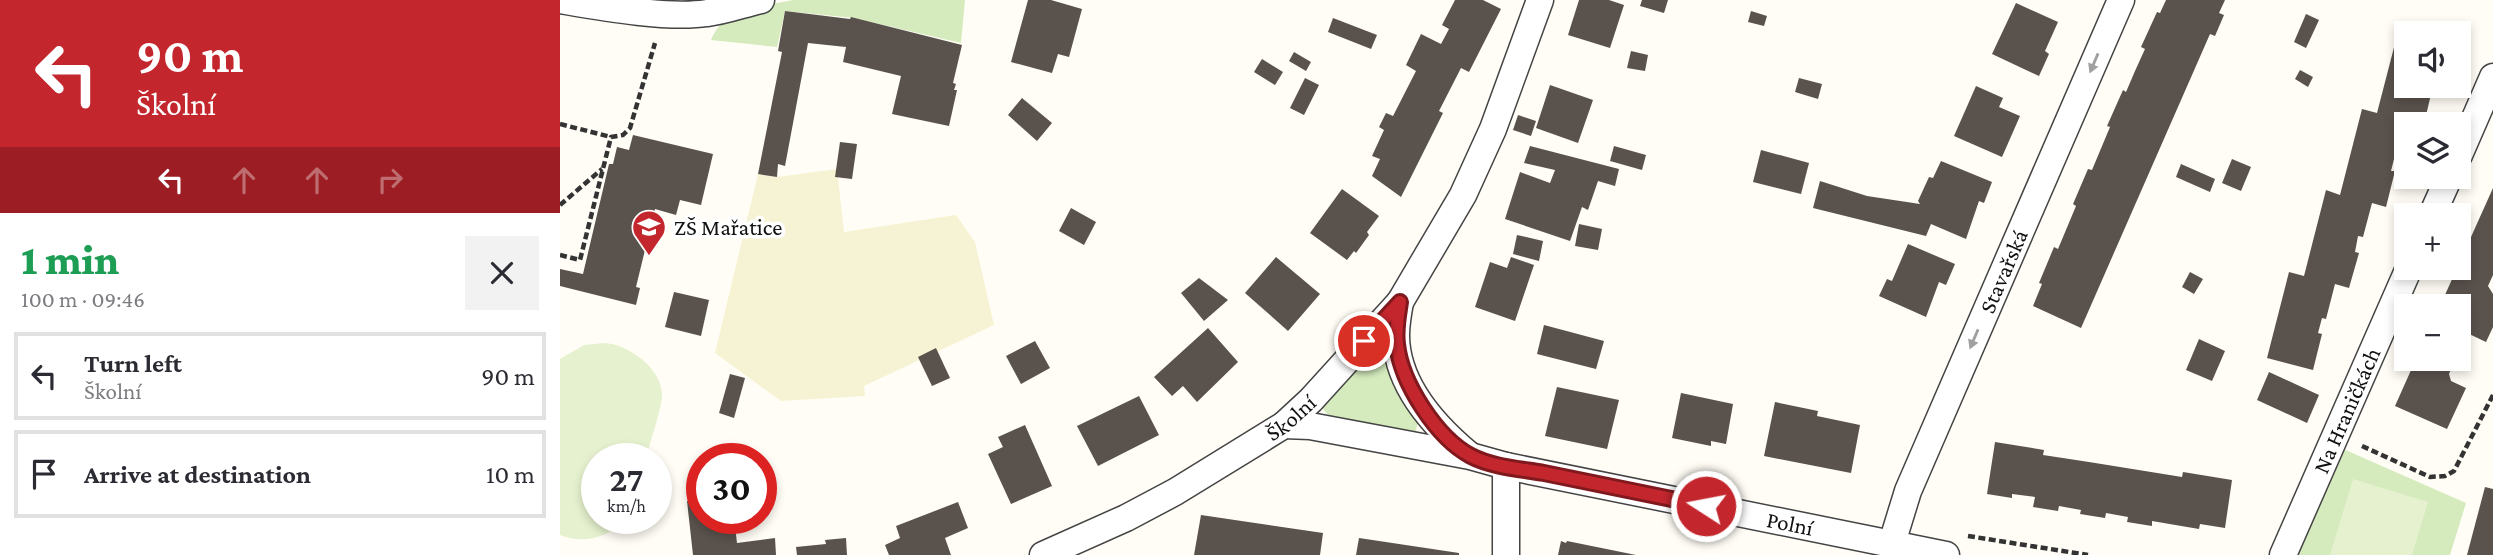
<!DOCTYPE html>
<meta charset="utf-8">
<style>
body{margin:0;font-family:"Crimson Pro",serif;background:#f2f2f3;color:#2b2b33;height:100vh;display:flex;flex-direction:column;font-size:26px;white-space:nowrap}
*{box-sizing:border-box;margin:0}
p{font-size:23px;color:#7c7c81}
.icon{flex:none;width:38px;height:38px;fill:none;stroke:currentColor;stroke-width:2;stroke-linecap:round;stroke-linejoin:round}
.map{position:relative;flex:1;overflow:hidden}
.details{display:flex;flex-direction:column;background:#fff;width:560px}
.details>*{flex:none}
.hud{background:#c4262e;color:#fff;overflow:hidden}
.tools{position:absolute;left:1834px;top:21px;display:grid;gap:14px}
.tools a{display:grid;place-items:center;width:77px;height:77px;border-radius:0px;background:#fff;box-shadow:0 4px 10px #0003;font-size:35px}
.speed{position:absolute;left:21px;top:443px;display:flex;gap:14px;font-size:35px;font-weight:700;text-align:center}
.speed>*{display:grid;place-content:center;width:91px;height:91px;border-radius:50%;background:#fff;box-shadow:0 4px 10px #0003;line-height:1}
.speed small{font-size:18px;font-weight:400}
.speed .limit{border:10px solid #d22;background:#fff;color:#111}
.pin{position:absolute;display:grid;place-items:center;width:60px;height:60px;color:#fff;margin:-30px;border:4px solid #fff;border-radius:50%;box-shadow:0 2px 7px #0007}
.me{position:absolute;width:77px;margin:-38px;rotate:281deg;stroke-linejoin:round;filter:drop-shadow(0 0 5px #0008)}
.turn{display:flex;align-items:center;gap:24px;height:147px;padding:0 21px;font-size:32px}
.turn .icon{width:91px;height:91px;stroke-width:2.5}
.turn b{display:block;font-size:49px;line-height:60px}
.lanes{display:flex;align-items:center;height:66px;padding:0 21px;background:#0003;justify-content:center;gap:35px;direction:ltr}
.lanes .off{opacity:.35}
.round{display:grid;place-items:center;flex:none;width:74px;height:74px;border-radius:0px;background:#f2f2f3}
.summary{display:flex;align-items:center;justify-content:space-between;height:119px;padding:0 21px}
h1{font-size:42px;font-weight:800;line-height:52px;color:#1e9e55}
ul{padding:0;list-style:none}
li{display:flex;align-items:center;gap:21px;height:88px;margin:0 14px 10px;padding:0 7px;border:4px solid #e1e1e2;border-radius:0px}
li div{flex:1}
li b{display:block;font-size:26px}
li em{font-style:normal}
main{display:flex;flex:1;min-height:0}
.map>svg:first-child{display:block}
</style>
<main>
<section class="details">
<div class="hud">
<div class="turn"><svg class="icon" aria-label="left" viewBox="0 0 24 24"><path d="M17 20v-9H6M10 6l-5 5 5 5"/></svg><div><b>90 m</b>Školní</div></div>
<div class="lanes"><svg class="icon" aria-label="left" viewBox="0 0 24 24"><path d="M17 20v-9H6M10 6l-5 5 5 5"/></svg><svg class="icon off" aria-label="ahead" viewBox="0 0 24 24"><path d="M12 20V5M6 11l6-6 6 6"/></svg><svg class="icon off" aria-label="ahead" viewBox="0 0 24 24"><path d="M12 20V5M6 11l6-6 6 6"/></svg><svg class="icon off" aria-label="right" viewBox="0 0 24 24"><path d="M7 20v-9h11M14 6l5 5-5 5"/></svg></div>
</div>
<div class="summary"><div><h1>1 min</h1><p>100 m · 09:46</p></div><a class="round"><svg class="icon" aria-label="close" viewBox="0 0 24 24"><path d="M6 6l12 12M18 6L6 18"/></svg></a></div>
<ul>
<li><svg class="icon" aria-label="left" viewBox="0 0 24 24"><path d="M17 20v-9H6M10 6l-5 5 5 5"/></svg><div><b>Turn left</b><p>Školní</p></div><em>90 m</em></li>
<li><svg class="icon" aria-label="arrive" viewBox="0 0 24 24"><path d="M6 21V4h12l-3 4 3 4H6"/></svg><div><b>Arrive at destination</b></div><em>10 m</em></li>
</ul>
</section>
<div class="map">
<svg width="1933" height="555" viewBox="0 0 1933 555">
<rect width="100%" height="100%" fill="#fffdf5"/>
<path fill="#f6f3d4" d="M277,169L284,232L396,215L415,242L434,325L304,386L305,396L221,401L155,353L198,174L217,177Z"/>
<g fill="#d5ebbd">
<path d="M233,0H405L401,43L294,18L225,11L217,47L151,40C165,6 201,7 233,0Z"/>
<path d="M815,353L824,361L839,397L858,422L856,431L852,432L768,415L762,408L801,363Z"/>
<path d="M1781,448L1906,503L1890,555H1735Z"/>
</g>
<g fill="#e6f2cf">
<path d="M44,343C67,344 101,367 102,394C102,409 90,442 86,458H37V518H67C49,537 25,545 0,535V359L24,345Z"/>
<path d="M1793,479L1868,502L1852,555H1770Z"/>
</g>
<g fill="#5a524d">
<path d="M468,0H491L522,9L509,57L498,54L492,73L451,62Z"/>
<path d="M895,0H923L941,9L909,72L901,68L879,111L883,113L841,197L812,176L820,159L812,156L824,130L819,127L826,113L833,116L856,71L846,65L861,34L881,44L889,29L882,25Z"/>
<path d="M1019,0H1049L1064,5L1050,48L1008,35Z"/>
<path d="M1082,0H1108L1104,13L1080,6Z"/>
<path d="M1606,0H1665L1659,13L1664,15L1655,36L1650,34L1521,328L1473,306L1482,284L1479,283L1494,247L1498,249L1516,206L1513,204L1528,169L1532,170L1550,127L1547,126L1563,90L1566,92L1575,71L1585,49L1581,47L1597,12L1600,13Z"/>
<path d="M1456,3L1498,22L1485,51L1489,54L1479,76L1432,54Z"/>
<path d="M225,11L290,19L291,17L402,45L393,83L396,84L394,90H397L389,126L332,114L341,76L283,62L286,47L248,43L225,166L218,164L217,177L198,174L222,52L218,51Z"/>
<path d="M1191,11L1207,16L1204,26L1188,22Z"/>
<path d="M1746,14L1759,20L1746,48L1734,42Z"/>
<path d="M773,18L817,35L811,49L768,32Z"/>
<path d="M1839,28L1857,32L1846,33V86H1868L1867,89L1872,90L1864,124L1848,121L1846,124L1839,156L1835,155L1831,171H1835L1826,207L1812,203L1803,237L1798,236L1795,252L1799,253L1789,288L1775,284L1766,319L1762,318L1758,333L1762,334L1753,370L1707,358L1729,272L1744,276L1766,190L1780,195L1802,109L1817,113Z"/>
<path d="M1071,51L1088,55L1085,71L1067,68Z"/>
<path d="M734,52L751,62L746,71L729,61Z"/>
<path d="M702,59L723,72L715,85L694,72Z"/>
<path d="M1740,70L1753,77L1748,87L1735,79Z"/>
<path d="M745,78L759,85L744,115L730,108Z"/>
<path d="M1239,78L1262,84L1258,99L1235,92Z"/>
<path d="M990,85L1033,100L1018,143L976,128Z"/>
<path d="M1416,86L1443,98L1439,107L1460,116L1442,157L1394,136Z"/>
<path d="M462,98L492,123L477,141L448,115Z"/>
<path d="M958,115L976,121L971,136L953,130Z"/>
<path d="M73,135L153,154L141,205L120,200L116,215L95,209L76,287L80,288L76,305L0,286V269L23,274L49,164H53L57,147L69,150Z"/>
<path d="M280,142L297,144L292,179L275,177Z"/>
<path d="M970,146L1059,169L1055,186L1038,181L1028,210L1022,207L1010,241L945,219L960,172L990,183L995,170L964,163Z"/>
<path d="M1054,146L1086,155L1082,170L1050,161Z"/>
<path d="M1201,150L1249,163L1241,194L1193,182Z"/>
<path d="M1672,159L1691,167L1681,191L1662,183Z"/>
<path d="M1381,161L1432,182L1424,203L1419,201L1406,239L1371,224L1366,236L1253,208L1260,181L1307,196L1360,204L1358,201L1369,177L1373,178Z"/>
<path d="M1621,164L1655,179L1650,192L1616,177Z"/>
<path d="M1933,188V275L1928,286L1933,294V327L1926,342L1907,333L1899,351V306H1880Z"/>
<path d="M782,189L819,216L807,232L809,235L796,253L794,251L787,260L750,233Z"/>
<path d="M511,208L536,222L524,245L499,231Z"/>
<path d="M1019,224L1042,229L1038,250L1015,246Z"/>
<path d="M957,235L983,241L979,261L953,254Z"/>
<path d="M1348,244L1395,264L1386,285L1379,282L1366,317L1319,296L1327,279L1332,281Z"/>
<path d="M716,257L760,294L728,331L685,293Z"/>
<path d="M951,257L974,265L955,321L915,307L930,262L947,268Z"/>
<path d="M1630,272L1643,279L1634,294L1622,287Z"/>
<path d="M639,278L668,300L644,321L621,293Z"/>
<path d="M114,292L149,300L141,336L105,327Z"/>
<path d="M984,325L1044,341L1036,369L977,354Z"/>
<path d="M648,328L678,362L637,402L623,386L612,396L594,377Z"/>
<path d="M1639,339L1665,351L1652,381L1626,370Z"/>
<path d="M475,341L490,368L461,384L446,356Z"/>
<path d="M376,348L390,378L372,386L358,357Z"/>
<path d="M1856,359H1895L1889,374L1891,381L1906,388L1887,429L1835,406Z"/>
<path d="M1709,372L1759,395L1747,423L1697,400Z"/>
<path d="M170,374L185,378L174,418L159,413Z"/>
<path d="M997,387L1059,400L1047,449L985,436Z"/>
<path d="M1121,393L1173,404L1166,444L1151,441V446L1112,438Z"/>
<path d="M579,396L599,435L538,466L517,426Z"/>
<path d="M1215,402L1258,411L1257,416L1300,425L1291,473L1204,456Z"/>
<path d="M465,425L492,486L451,504L428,454L443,447L438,437Z"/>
<path d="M1435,442L1484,450L1483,455L1529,462L1622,477L1623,472L1672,480L1665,528L1640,524L1639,529L1592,521V526L1567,522L1568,517L1546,513L1545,518L1520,514L1521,510L1499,506L1498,511L1473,507L1475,497L1452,494V498L1427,494Z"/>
<path d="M1925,487L1933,489V555H1907Z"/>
<path d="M142,500V518H174L177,543L215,538L216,555H133L127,501Z"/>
<path d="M398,502L408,528L385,538L391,555H329L325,545L340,538L336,526Z"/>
<path d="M641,515L763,533L760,555H634Z"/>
<path d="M286,538L287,555H237L236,547L266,544L265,540Z"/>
<path d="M799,538L899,553V555H796Z"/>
<path d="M1001,541L1006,543L1007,541L1076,555H998Z"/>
</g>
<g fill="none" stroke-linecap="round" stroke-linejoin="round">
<g stroke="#444" stroke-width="29">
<g id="minor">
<path d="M0,0C41,7 107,19 147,13C165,11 183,4 201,0"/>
<path d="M1899,155L1933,77"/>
<path d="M1872,215L1889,177"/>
<path d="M840,302C838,313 836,324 836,335C836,384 873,425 909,455"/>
<path id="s1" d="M724,425L750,426L910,456L946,466L1386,555"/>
<path d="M946,466V555"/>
<path id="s2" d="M1332,543L1348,491L1561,0"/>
<path id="s3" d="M483,555L566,518L615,492L724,425L751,400L840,302L903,195L933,129L980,0"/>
<path id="s4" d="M1723,555L1849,268"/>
</g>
</g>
<g stroke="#333" stroke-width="4.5" stroke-dasharray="7 3.5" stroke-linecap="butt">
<path d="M0,124L51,137"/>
<path d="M0,205L42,169"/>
<path d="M0,255L20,260L51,137L63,135L70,128L95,43"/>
<path d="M1802,446L1870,477L1885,476L1894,471L1933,395"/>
<path d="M1408,536L1528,555"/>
</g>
<use href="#minor" stroke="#fff" stroke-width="26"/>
</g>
<defs><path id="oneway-solid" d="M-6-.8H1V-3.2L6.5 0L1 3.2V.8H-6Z" transform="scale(1.75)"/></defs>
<g fill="#a0a0a0">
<use href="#oneway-solid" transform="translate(1534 63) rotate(113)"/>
<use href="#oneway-solid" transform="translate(1414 339) rotate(113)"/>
</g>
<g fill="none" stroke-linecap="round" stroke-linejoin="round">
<g stroke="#7f191e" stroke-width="18">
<path id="route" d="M804,341L840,302C838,316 835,330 837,344C841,383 877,438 911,456C932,467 961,469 984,473C1038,484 1092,495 1146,506"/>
</g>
<use href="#route" stroke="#c4262e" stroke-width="12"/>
</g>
<defs>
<g id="school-pin" transform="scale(1.75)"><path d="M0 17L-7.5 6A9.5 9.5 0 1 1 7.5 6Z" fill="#c4262e" stroke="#fff"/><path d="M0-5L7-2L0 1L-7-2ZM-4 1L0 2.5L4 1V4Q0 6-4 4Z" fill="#fff"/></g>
</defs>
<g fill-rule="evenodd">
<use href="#school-pin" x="89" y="227"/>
</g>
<g text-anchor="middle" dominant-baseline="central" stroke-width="7" stroke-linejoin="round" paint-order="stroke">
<g font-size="23" fill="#111" stroke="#fff" text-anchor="start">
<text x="114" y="227">ZŠ Mařatice</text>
</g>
<g font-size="23" fill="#111" stroke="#fff">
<text stroke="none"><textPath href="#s2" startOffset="294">Stavařská</textPath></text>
<text stroke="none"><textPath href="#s4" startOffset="158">Na Hraničkách</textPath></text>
<text stroke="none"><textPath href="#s3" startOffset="284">Školní</textPath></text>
<text stroke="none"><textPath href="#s1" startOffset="516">Polní</textPath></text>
</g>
</g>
</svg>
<div class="tools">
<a><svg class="icon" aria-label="sound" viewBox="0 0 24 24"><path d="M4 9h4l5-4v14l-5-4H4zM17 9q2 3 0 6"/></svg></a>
<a><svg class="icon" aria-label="layers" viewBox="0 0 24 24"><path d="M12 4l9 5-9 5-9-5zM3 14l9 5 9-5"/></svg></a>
<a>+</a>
<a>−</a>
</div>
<div class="speed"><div>27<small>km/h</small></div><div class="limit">30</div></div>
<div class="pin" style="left:804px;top:341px;background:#d93025"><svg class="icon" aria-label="arrive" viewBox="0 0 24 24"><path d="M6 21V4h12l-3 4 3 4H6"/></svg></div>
<svg class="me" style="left:1146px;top:506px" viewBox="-20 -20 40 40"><circle r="17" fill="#c4262e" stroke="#fff" stroke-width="3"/><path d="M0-11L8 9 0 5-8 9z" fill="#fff"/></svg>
</div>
</main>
